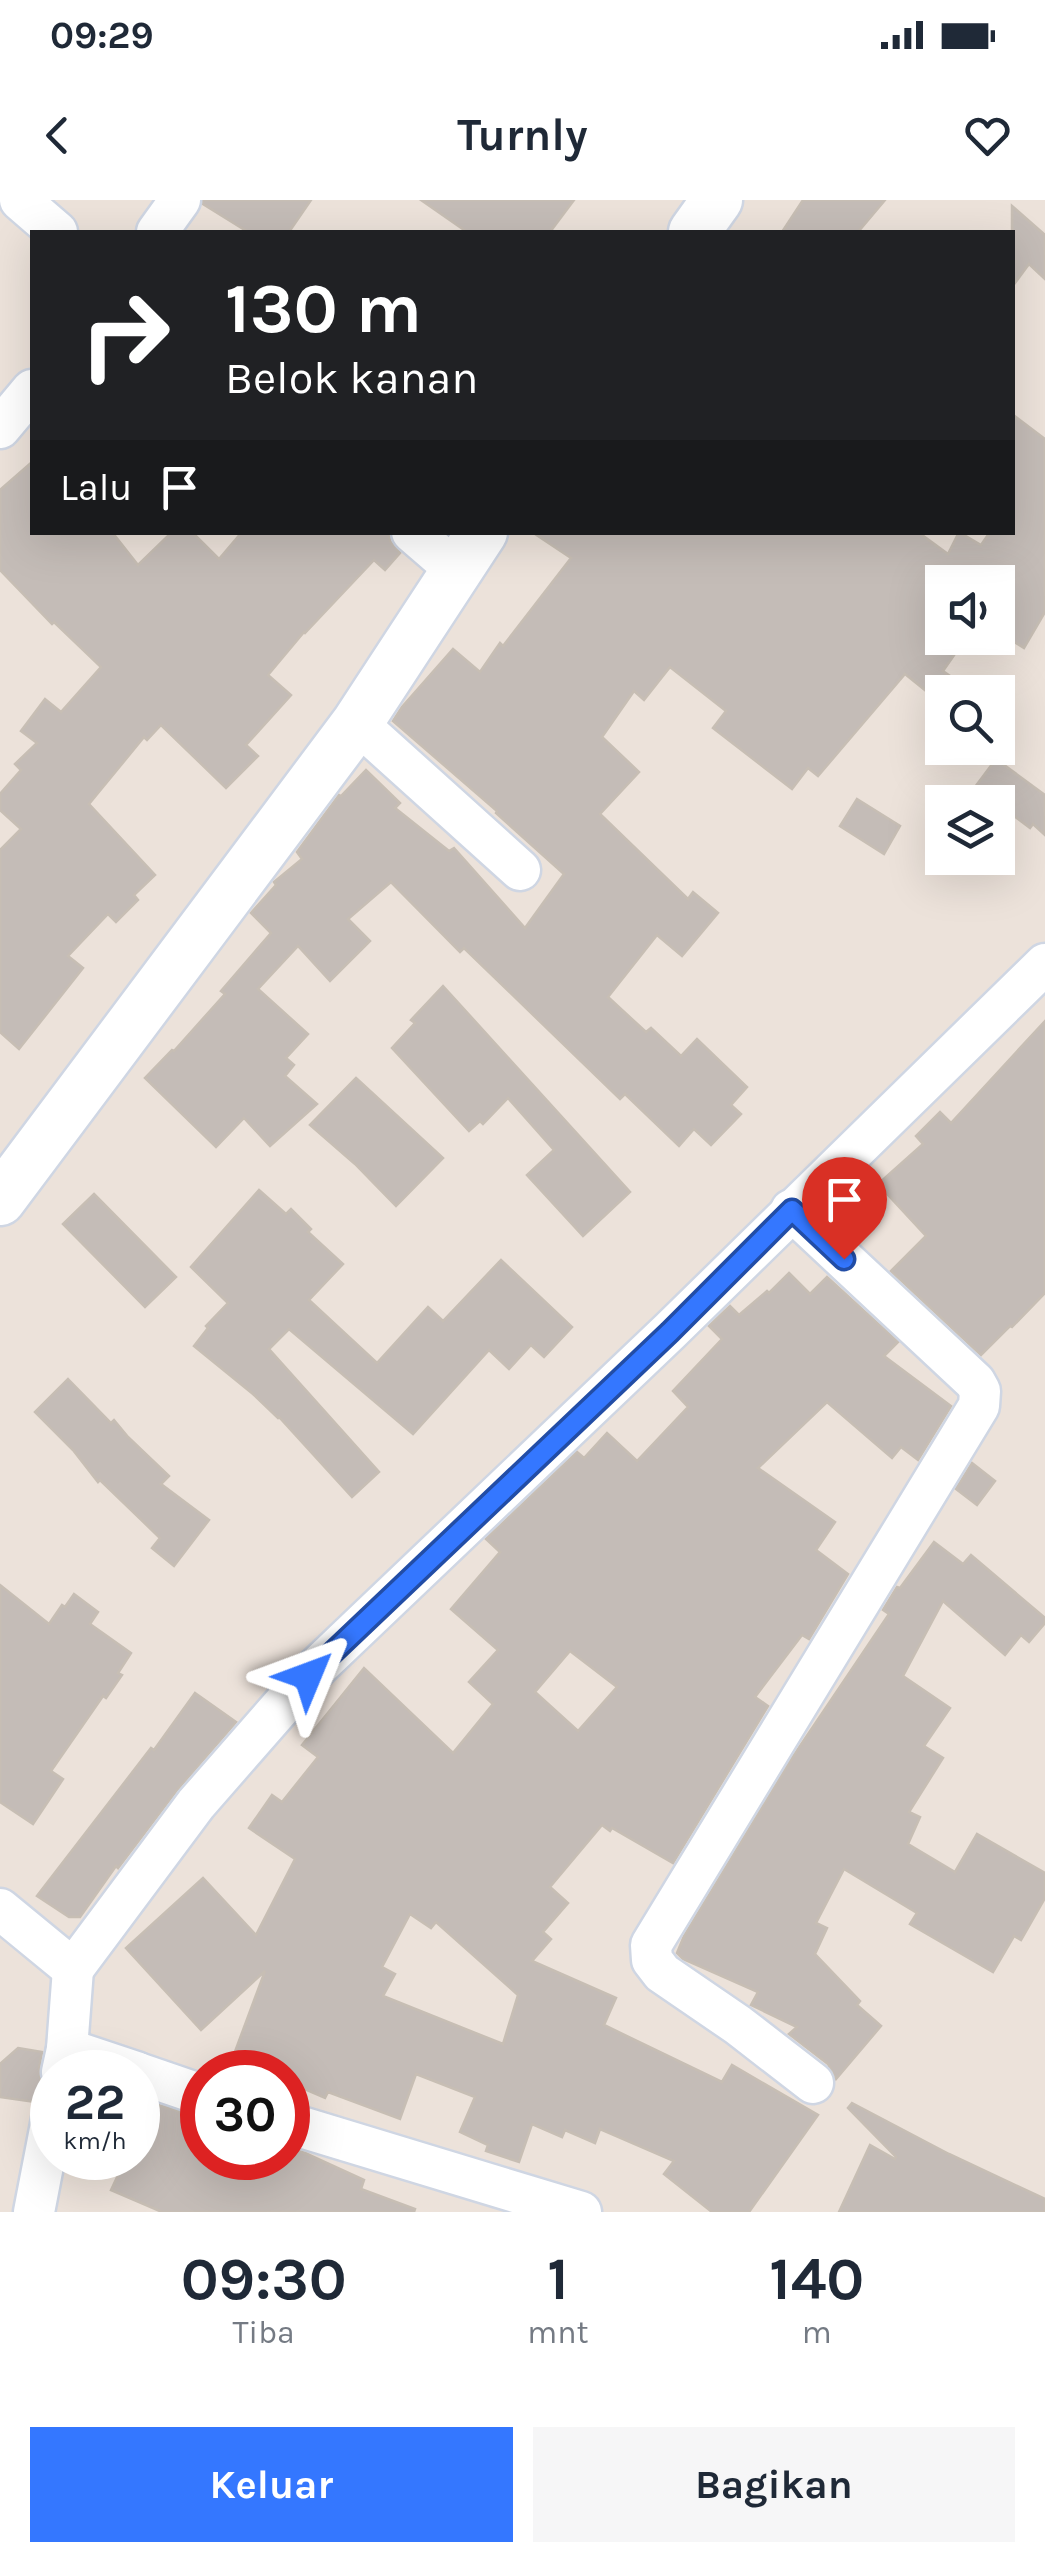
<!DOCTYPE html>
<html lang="id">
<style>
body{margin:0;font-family:Karla,sans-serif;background:#f6f6f7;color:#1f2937;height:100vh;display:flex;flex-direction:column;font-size:38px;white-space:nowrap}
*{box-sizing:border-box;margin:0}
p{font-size:32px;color:#747a83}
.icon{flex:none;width:55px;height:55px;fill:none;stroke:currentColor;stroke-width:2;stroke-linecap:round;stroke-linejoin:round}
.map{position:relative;height:2012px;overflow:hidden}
.side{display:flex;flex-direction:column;background:#fff;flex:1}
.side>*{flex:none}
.top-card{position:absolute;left:30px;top:30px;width:985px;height:305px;border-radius:0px;box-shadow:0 10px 40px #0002;background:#202124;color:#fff;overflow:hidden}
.buttons{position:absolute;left:925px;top:365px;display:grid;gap:20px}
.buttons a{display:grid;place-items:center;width:90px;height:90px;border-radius:0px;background:#fff;box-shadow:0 10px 40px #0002;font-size:50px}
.speed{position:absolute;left:30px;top:1850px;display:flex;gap:20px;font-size:50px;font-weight:700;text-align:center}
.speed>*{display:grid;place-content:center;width:130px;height:130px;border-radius:50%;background:#fff;box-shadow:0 10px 40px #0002;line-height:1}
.speed small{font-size:25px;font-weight:400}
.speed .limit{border:15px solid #d22;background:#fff;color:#111}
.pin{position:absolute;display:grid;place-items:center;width:85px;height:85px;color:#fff;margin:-102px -42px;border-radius:50% 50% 50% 0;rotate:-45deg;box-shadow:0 0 10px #0007}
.pin .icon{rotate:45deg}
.me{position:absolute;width:110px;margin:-55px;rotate:46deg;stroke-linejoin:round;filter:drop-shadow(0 0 8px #0008)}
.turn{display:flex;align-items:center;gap:35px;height:210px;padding:0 30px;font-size:45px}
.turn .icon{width:130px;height:130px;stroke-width:2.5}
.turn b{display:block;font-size:70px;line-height:85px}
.then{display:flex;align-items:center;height:95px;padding:0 30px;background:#0003;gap:20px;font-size:38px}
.eta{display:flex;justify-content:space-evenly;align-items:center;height:170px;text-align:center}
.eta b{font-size:60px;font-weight:700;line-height:70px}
.primary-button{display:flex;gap:20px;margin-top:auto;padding:20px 30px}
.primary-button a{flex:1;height:115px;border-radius:0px;background:#3477ff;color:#fff;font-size:40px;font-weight:700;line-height:115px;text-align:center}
.primary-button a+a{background:#f6f6f7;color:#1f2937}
.status{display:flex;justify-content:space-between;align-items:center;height:70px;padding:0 50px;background:#fff;direction:ltr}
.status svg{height:28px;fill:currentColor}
header{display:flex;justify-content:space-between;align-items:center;height:130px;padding:0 30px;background:#fff;font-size:45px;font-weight:700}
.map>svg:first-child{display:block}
</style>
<div class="status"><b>09:29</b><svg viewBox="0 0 49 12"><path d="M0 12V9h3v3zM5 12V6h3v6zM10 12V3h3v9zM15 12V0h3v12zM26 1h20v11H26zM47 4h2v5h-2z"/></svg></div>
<header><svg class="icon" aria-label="back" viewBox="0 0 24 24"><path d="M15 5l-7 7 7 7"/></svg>Turnly<svg class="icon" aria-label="heart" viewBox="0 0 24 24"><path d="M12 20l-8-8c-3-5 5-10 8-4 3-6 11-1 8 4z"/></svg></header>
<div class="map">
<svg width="1045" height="2012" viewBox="0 0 1045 2012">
<rect width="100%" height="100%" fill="#ece2da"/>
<g fill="#c4bcb7" stroke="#c7beb4" stroke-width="2.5" fill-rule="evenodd">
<path d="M203,0H311L289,32H248L203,4Z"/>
<path d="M421,0H574L550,32H467Z"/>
<path d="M803,0H885L858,32H782Z"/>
<path d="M1012,6L1045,35V79L1029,64L1012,87Z"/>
<path d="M1012,214L1045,239V412L1024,448L998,432V382H942V438H966L943,471L960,483L953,492H942V504L905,474L818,576L808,568L792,589L713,528L726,511L670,467L644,500L634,491L602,537L639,572L600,614L688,699L693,692L718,713L682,756L657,735L608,797L646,832L651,828L681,856L697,839L747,887L731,905L741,914L711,945L694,929L679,946L625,894L620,899L464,748L460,752L391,682L348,719L370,741L330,781L298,746L258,789L308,834L286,858L294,865L285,876L317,904L270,946L244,918L216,947L145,878L172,850L174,851L225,794L221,791L271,733L251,713L276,685L274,682L302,659L297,652L339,595L341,596L366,570L400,603L395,608L449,651L454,648L525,728L564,674L496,613L497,611L393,521L402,507L453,449L480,472L500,443L503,446L571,358L532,332H918L948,354L959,332L981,345L990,332H1012Z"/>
<path d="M32,262V332H112L138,365L172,332H192L219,359L242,332H389L390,341L400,353L385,370L374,360L305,433L304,432L268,475L291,495L246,545L258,556L226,588L161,525L147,540L144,537L89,604L155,675L134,695L138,700L116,722L108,714L68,756L83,768L19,849L0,832V650L21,629L0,610V594L21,570L15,564L37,543L21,531L45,499L61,512L101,467L54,422L52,424L0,370V290Z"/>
<path d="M996,559L1045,595V635L1033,624L1030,628L975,587Z"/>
<path d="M857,599L900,626L884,654L840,626Z"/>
<path d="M443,786L630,992L583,1036L527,975L554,950L508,898L483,924L480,921L469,931L392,848L415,823L411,820Z"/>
<path d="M1045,821V1093L1012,1127L1010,1126L981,1155L891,1071L926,1036L878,984L923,944L916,936L940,912L951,923Z"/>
<path d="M356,878L443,958L396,1006L355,964L310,925Z"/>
<path d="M849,989L863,1003L842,1024L828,1010Z"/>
<path d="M259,990L286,1014L291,1009L311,1029L308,1032L343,1064L309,1100L377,1163L428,1107L443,1121L501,1060L572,1127L544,1157L531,1145L509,1169L489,1150L413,1234L289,1129L269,1149L379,1272L352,1297L279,1217L278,1218L253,1194L194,1146L208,1128L206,1126L228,1103L191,1067Z"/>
<path d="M94,994L176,1077L145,1107L63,1024Z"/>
<path d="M789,1073L810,1094L827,1077L898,1142L884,1156L951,1206L918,1260L901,1247L892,1258L827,1202L758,1268L835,1322L816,1350L848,1374L809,1439L802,1435L755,1497L768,1506L673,1663L612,1628L610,1631L602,1625L550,1687L568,1703L543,1732L551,1739L532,1761L616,1798L604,1825L722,1882L732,1865L818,1915L749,2012H712L664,1974L674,1961L600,1929L595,1943L565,1930L562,1937L532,1924L519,1962L486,1951L488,1945L460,1932L475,1897L416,1874L400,1919L328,1892L325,1898L288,1882V1872H267L233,1857L265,1771L201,1830L126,1748L203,1678L256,1735L295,1659L249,1628L272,1595L282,1602L318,1557L302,1545L364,1468L453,1553L493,1504L469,1482L498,1450L451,1409L500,1352L486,1339L577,1252L584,1258L607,1233L637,1261L688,1207L673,1191L722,1139L709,1126L730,1106L739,1115L767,1091L769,1093ZM570,1451L617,1487L578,1531L535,1492ZM410,1714L431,1728L436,1722L518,1795L503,1844L383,1796L395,1774L382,1767Z"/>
<path d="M68,1179L111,1223L114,1220L128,1237L169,1276L161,1284L209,1320L174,1366L152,1348L160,1338L100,1280L98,1282L73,1250L35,1212Z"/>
<path d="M972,1263L995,1281L977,1305L956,1289Z"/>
<path d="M934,1342L963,1364L971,1355L1045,1418V1423L1029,1442L1021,1435L1005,1455L943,1401L903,1476L950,1508L924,1546L943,1558L909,1612L920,1617L908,1644L955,1672L977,1634L1045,1673V1698L1021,1740L1014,1736L993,1772L910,1724L917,1713L844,1669L816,1723L827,1728L815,1754L860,1801L857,1805L881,1826L836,1879L828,1864L789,1834L797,1827L751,1805L758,1792L683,1759L677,1753L684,1736L792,1558L889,1414L883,1410L897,1387L900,1388Z"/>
<path d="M0,1385L49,1424L62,1405L65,1407L74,1394L98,1412L90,1424L131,1453L118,1473L122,1475L106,1498L103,1496L51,1571L63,1579L33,1624L0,1602Z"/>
<path d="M195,1493L236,1522L177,1590L118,1668L116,1666L80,1717H69L37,1696L151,1548L154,1550Z"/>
<path d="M18,1848L42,1852L39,1868L41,1882L38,1901L35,1902L0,1897V1864Z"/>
<path d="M138,1899L202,1918V1958H288V1948L305,1953L364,1980L361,1989L415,2009L414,2012H162L111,1990L126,1958H138Z"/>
<path d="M852,1903L949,1954L1045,1999V2012H839L870,1945L895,1959L896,1957L848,1908Z"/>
</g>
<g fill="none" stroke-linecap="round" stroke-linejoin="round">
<g stroke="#cfd6e3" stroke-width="45">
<g id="minor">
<path d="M20,0L57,32"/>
<path d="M157,32L180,0"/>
<path d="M0,228L32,190"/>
<path d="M412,332L456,370"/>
<path d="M357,523L520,670"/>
<path d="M791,1010L975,1182L980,1191L979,1206L651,1745L652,1760L662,1773L738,1825L813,1883"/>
<path d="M0,1709L73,1769"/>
<path d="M73,1769L196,1604L308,1476L670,1131L1045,764"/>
<path d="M67,1849L136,1872"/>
<path d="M62,1872L67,1849L73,1769"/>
<path d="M138,1873L202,1895"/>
<path d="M288,1923L581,2012"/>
<path d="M34,2012L52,1919"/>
</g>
</g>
<g stroke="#cfd6e3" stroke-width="55">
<g id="tertiary">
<path d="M694,32L717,0"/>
<path d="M0,1000L357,523L482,332"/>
</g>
</g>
<use href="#minor" stroke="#fff" stroke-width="40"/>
<use href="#tertiary" stroke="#fff" stroke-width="50"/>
</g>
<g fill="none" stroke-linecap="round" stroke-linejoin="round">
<g stroke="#224da6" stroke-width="25">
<path id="route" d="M308,1476L670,1132L792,1010L844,1059"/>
</g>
<use href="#route" stroke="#3477ff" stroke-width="18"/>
</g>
</svg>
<div class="buttons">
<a><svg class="icon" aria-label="sound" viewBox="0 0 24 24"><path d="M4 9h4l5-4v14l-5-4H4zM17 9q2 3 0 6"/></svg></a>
<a><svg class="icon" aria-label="search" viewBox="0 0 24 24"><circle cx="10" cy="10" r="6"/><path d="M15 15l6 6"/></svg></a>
<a><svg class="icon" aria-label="layers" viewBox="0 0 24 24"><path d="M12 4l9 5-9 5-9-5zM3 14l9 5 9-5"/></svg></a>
</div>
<div class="speed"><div>22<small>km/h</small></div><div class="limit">30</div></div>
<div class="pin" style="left:844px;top:1059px;background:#d93025"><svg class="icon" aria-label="arrive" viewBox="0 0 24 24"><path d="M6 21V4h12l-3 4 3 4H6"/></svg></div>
<svg class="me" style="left:308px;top:1476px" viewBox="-20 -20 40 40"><path d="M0-17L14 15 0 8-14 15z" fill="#3477ff" stroke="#fff" stroke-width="4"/></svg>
<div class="top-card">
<div class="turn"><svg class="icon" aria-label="right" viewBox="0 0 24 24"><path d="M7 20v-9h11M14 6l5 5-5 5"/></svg><div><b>130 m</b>Belok kanan</div></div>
<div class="then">Lalu<svg class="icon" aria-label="arrive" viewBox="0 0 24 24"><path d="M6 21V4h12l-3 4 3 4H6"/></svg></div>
</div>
</div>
<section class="side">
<div class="eta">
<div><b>09:30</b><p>Tiba</p></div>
<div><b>1</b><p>mnt</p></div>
<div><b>140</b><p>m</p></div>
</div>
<div class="primary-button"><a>Keluar</a><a>Bagikan</a></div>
</section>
